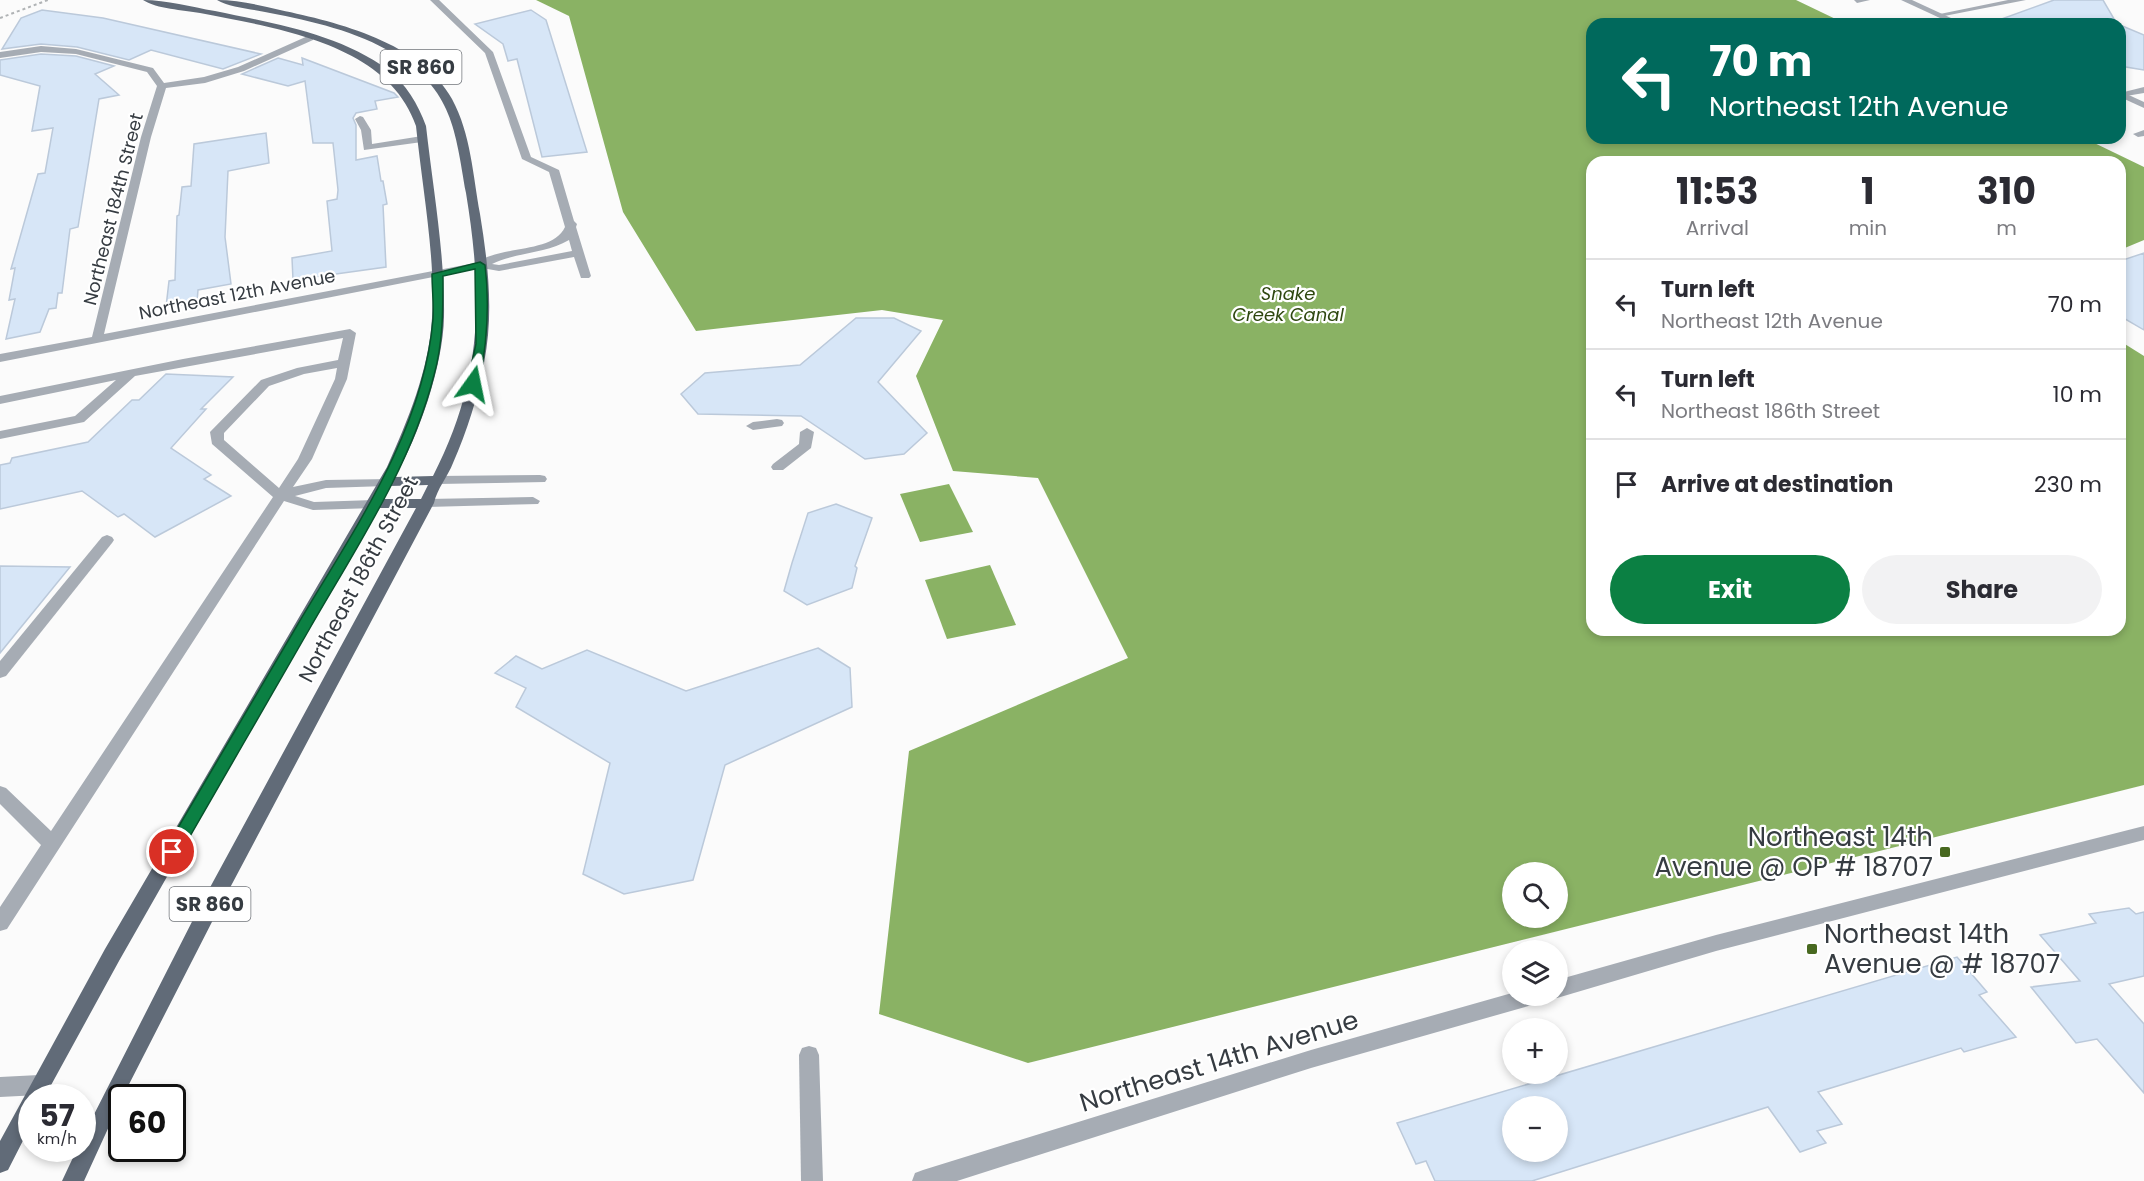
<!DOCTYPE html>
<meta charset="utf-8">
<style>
body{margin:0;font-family:Poppins,sans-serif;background:#f2f2f3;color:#2b2b33;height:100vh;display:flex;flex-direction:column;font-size:22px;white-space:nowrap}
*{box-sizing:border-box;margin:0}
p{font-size:20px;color:#7c7c81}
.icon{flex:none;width:33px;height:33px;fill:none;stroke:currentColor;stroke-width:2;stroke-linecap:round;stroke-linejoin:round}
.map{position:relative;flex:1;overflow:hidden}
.sheet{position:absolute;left:1586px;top:156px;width:540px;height:480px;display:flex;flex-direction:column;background:#fff;border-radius:18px;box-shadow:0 3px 9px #0003}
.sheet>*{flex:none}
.hud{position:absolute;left:1586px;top:18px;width:540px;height:126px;border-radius:18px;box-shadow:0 3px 9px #0003;background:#00695c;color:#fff;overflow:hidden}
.buttons{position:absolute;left:1502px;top:862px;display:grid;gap:12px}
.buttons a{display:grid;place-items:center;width:66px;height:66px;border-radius:50%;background:#fff;box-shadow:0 3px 9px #0003;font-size:30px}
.speed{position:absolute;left:18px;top:1084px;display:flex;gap:12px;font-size:30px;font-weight:700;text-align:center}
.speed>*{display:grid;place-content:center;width:78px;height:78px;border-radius:50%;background:#fff;box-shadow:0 3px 9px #0003;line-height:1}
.speed small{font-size:15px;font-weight:400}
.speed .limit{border:3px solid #111;border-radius:9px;background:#fff;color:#111}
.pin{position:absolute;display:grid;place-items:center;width:51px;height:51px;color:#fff;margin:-26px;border:3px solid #fff;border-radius:50%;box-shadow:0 2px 6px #0007}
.me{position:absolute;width:66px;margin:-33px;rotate:12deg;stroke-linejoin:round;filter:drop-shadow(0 0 4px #0008)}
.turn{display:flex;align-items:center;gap:21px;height:126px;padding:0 24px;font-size:27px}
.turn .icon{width:78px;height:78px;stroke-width:2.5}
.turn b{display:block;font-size:42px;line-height:51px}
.eta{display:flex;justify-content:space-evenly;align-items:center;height:102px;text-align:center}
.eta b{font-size:36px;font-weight:700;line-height:42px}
.action{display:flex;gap:12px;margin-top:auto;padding:12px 24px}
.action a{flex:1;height:69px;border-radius:36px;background:#0b8043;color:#fff;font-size:24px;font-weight:700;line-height:69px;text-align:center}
.action a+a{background:#f2f2f3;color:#2b2b33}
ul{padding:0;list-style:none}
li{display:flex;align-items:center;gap:18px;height:90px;padding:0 24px;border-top:2px solid #e1e1e2}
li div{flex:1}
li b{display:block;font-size:22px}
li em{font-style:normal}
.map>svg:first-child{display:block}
</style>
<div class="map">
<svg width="2144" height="1181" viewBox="0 0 2144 1181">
<rect width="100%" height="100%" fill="#fbfbfb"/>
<g fill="#8ab264" fill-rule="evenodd">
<path d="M536,0H1796L1846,24H1592V138H2084L2144,167V240L2120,250V162H1592V630H2120V341L2144,356V785L1028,1063L879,1014L909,751L1128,658L1038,478L953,471L916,376L943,320L882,310L696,331L623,212L569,16ZM1512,873H1557V918H1512Z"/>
<path d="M949,484L973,532L920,542L900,494Z"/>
<path d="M990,565L1016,625L947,639L925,580Z"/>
</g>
<g fill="#d7e6f7" stroke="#bbc9da" stroke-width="1.5" fill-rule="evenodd">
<path d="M2054,0H2103L2117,24H1996V21Z"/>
<path d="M42,10L103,18L261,54L223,69L151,50L129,60L77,47L41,44L2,49L21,18Z"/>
<path d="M531,10L546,20L587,152L542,157L517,59L508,61L503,44L475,24Z"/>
<path d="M2120,25L2144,35V70L2120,66Z"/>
<path d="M41,54L76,56L114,66L95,74L119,95L99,99L78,227L70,229L62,293H58L56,308L49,309L40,332L6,339L15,299L9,300L15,268L11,269L38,174L45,173L53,128L32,131L40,86L0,75V60Z"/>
<path d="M278,58L303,65L302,58L394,93L398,97L375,101L377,109L356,113L353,118L356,125V160L377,156L381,181H383L387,204L383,205L386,267L293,280L292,258L332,251L327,201L337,199L338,190L333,143H313L305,81L288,86L242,74Z"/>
<path d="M266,133L269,163L228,171L225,237L231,284L198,290L197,302L166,307L169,281L175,280L177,216L179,215L182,187L191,186L194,144Z"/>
<path d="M2144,253V330L2120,316V261Z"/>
<path d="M856,318H894L921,331L878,382L927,433L904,454L865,459L801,416L698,414L681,394L705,373L800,365Z"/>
<path d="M166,374L233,377L201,409H206L171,448L211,475L204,479L231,496L155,537L124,514L118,517L82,491L0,509V465L10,463L12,458L88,442L132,400H139Z"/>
<path d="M836,504L872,518L855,566L857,568L852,588L807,605L784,591L792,563L808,513Z"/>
<path d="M0,566L70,567L0,653Z"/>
<path d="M818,648L850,668L852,707L725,765L693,880L624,894L583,874L610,763L516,707L526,688L495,673L516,656L542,669L587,650L686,691Z"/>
<path d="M2129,908L2136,914L2144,912V976L2109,984L2144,1024V1093L2097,1039L2076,1043L2031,987L2080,981L2040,935L2096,923L2089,914Z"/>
<path d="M1957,957L1987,992L1979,995L2016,1037L1964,1052L1961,1048L1818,1092L1842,1124L1817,1131L1826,1143L1800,1152L1768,1107L1532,1181H1435L1426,1161L1416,1164L1397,1123ZM1512,1107H1557V1152H1512Z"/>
</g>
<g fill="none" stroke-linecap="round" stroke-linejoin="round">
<path stroke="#b0b3b5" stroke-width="2" stroke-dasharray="3 3" stroke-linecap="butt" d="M0,18L48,0"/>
<g fill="#a6acb4" fill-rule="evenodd">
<path d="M430,0H439L493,52L531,157L559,170L574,221L577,224L576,227L591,276L589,278H581L574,257L499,271L476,267L474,265C497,244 552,255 565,227L549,172L522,159L485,53ZM569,240L572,251L499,265L492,264C517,252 545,254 569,240Z"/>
<path d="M1854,0H1870L1857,3Z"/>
<path d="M2008,0H2026L1939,17L1935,15Z"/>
<path d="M2144,87V93L2120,97V93Z"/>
<path d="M360,116L363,117L371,130L372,144L422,136L427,139L422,142L364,150L361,130L355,119Z"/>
<path d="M2144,130V136L2138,137L2133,134Z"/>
<path d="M350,329L356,333L347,379L312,459L293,487L326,480L391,479L393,482L386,486L326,488L295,496L314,502L374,500L381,504L374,508L313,510L284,501L7,929L0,931V907L41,845L0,804V786L6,788L51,831L273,497L212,444L210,432L261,380L297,368L338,360L343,338L135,376L84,422L0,439V431L75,416L116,380L0,404V396L183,359ZM337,368L335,379L298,459L279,488L224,440V433L269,386L304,374Z"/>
<path d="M777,419L782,420L784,423L782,426L753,430L746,426L753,422Z"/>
<path d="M807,428L814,432L811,448L783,470H773L771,467L773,464L799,444L800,432Z"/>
<path d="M540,475L545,476L547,479L545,482L438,484L431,480L438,476Z"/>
<path d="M533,497L540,501L538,504L427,507L420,503L427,499Z"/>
<path d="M107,535L112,537L114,540L112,543L6,676L0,678V661L102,537Z"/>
<path d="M809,1046L816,1048L819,1055L823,1181H801L799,1055L802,1048Z"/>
<path d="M39,1075L46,1078L49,1085L46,1092L39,1095L0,1097V1077Z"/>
</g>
<path fill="#a6acb4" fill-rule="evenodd" d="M310,35L313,36V40L244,71L205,83L166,88L151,137L104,334L480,262L484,263V267L0,362V354L92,337L141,137L157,86L147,72L76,54L41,52L0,58V52L41,46L76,49L153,68L164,83L204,77L238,67Z"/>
<g fill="#a6acb4" fill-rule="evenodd">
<path d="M1901,0H1912L1964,24H1953Z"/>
<path d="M2120,91L2144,102V108L2120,97Z"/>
<path d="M2144,826V840L1716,951L1557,998L1553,996H1557V980L1716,935Z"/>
<path d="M1512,993V996H1542L1539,1002L1532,1005L1311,1068L957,1181H912L915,1173L923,1170L1311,1050Z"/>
</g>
<path fill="#616b78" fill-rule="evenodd" d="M143,0C167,0 191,7 215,11C272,23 340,34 388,70C406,84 418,104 426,126C433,189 445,254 444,317C443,366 419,435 395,477L433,476C483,379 483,297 466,193C455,130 453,90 394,54C357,31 311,21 270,13C254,9 230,8 217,0C238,0 259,5 280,10C337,22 422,43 452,99C471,134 473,176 480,214C488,263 494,313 484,363C478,397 467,431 453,463C448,476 437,489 434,503L215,916L122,1098L84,1181H62L77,1149H82V1138L201,904L416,508H377L119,961L44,1098H32V1123L8,1170L0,1173V1141L105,949L387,467C408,420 429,370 432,318C436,259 422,186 416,126C388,43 275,28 200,13C183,10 157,9 143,0ZM428,485L421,499H382L390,486Z"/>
</g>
<path fill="#0b8043" stroke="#07532c" stroke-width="1.5" d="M480,262L485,265C490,306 487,344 479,384L473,387L467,384L476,344L475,269L443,276C443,310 443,343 434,375C411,466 356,548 310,628C266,704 222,781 178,857H166L164,852L166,848C210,773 254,699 298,624C353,531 424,431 433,319C434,304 432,289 432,274Z"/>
<g fill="#486920" stroke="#fff" stroke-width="2">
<rect x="1939" y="846" width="12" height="12" rx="3"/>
<rect x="1806" y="943" width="12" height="12" rx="3"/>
</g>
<g text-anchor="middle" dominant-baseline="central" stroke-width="4.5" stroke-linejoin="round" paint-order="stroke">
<g font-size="18" fill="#363c42" stroke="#fff">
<text transform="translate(113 209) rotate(-76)">Northeast 184th Street</text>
<text transform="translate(237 294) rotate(-11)">Northeast 12th Avenue</text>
</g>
<g font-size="18" font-style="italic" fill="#2e470f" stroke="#fff">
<text x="1288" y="293">Snake<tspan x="1288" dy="21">Creek Canal</tspan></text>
</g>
<g fill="#fff" stroke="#72767b" stroke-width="1.5">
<rect x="380.5" y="50" width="81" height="34" rx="4.5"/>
<rect x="169.5" y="887" width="81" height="34" rx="4.5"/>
</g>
<g font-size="20" font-weight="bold" fill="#363c42">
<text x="421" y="67">SR 860</text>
<text x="210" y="904">SR 860</text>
</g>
<g font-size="21" fill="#363c42" stroke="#fff">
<text transform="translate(358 579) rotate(-62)">Northeast 186th Street</text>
</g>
<g font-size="26" fill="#363c42" stroke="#fff" text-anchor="end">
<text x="1933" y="837">Northeast 14th<tspan x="1933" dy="30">Avenue @ OP # 18707</tspan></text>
<text x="1824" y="934" text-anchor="start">Northeast 14th<tspan x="1824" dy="30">Avenue @ # 18707</tspan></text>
</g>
<g font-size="26" fill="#363c42" stroke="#fff">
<text transform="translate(1219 1061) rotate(-17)">Northeast 14th Avenue</text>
</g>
</g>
</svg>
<div class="buttons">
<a><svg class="icon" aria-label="search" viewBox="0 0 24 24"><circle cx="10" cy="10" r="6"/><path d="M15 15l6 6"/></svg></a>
<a><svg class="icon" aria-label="layers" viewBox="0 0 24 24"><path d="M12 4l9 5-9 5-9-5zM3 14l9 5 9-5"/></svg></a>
<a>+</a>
<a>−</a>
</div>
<div class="speed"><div>57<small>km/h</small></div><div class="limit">60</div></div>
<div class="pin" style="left:172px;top:852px;background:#d93025"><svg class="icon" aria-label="arrive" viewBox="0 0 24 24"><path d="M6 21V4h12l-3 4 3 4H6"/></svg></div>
<svg class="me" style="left:473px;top:384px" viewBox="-20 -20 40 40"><path d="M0-17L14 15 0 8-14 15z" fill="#0b8043" stroke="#fff" stroke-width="4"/></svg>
<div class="hud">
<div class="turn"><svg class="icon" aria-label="left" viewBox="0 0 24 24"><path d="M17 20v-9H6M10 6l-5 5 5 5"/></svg><div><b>70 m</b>Northeast 12th Avenue</div></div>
</div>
<section class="sheet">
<div class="eta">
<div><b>11:53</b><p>Arrival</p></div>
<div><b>1</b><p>min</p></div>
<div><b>310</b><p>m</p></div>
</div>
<ul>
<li><svg class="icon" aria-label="left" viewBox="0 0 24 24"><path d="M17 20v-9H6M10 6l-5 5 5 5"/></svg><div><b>Turn left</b><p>Northeast 12th Avenue</p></div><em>70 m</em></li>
<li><svg class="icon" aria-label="left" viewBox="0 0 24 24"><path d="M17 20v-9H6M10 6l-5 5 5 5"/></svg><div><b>Turn left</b><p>Northeast 186th Street</p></div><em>10 m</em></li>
<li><svg class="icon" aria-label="arrive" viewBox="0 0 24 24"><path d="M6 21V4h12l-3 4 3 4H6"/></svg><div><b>Arrive at destination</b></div><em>230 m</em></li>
</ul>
<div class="action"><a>Exit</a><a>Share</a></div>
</section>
</div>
